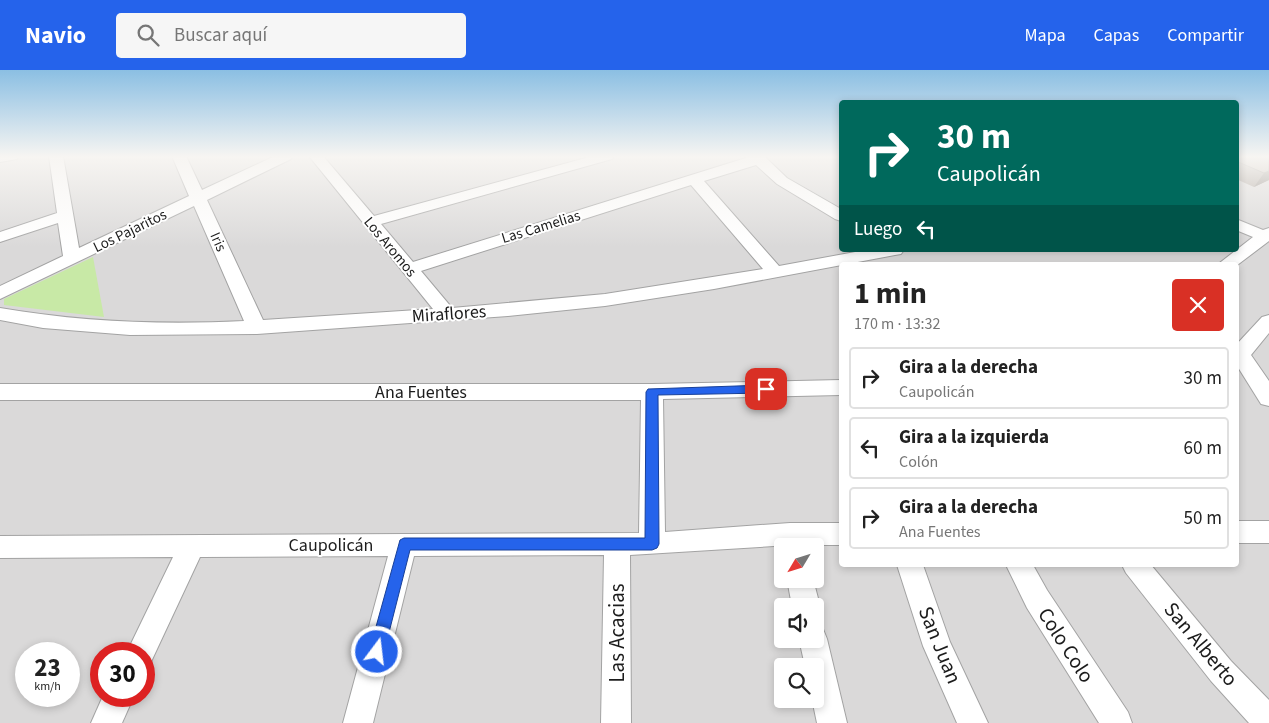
<!DOCTYPE html>
<html lang="es">
<meta charset="utf-8">
<style>
body{margin:0;font-family:"Source Sans 3",sans-serif;background:#f6f6f6;color:#222;height:100vh;display:flex;flex-direction:column;font-size:19px;white-space:nowrap}
*{box-sizing:border-box;margin:0}
p{font-size:16px;color:#767676}
.icon{flex:none;width:28px;height:28px;fill:none;stroke:currentColor;stroke-width:2;stroke-linecap:round;stroke-linejoin:round}
.map{position:relative;flex:1;overflow:hidden}
.side{position:absolute;left:839px;top:192px;width:400px;height:305px;display:flex;flex-direction:column;background:#fff;border-radius:5px;box-shadow:0 2px 8px #0003}
.side>*{flex:none}
.top-card{position:absolute;left:839px;top:30px;width:400px;height:152px;border-radius:5px;box-shadow:0 2px 8px #0003;background:#00695c;color:#fff;overflow:hidden}
.needle{width:32px;rotate:232deg}
.buttons{position:absolute;left:774px;top:468px;display:grid;gap:10px}
.buttons a{display:grid;place-items:center;width:50px;height:50px;border-radius:5px;background:#fff;box-shadow:0 2px 8px #0003;font-size:25px}
.speed{position:absolute;left:15px;top:572px;display:flex;gap:10px;font-size:25px;font-weight:700;text-align:center}
.speed>*{display:grid;place-content:center;width:65px;height:65px;border-radius:50%;background:#fff;box-shadow:0 2px 8px #0003;line-height:1}
.speed small{font-size:12px;font-weight:400}
.speed .limit{border:8px solid #d22;background:#fff;color:#111}
.pin{position:absolute;display:grid;place-items:center;width:42px;height:42px;color:#fff;margin:-21px;border-radius:10px;box-shadow:0 2px 8px #0006}
.me{position:absolute;width:55px;margin:-28px;rotate:15deg;stroke-linejoin:round;filter:drop-shadow(0 0 4px #0008)}
.turn{display:flex;align-items:center;gap:18px;height:105px;padding:0 15px;font-size:22px}
.turn .icon{width:65px;height:65px;stroke-width:2.5}
.turn b{display:block;font-size:35px;line-height:42px}
.then{display:flex;align-items:center;height:48px;padding:0 15px;background:#0003;gap:10px;font-size:19px}
.round{display:grid;place-items:center;flex:none;width:52px;height:52px;border-radius:5px;background:#f6f6f6}
.overview{display:flex;align-items:center;justify-content:space-between;height:85px;padding:0 15px}
h1{font-size:30px;font-weight:700;line-height:38px}
ul{padding:0;list-style:none}
li{display:flex;align-items:center;gap:15px;height:62px;margin:0 10px 8px;padding:0 5px;border:2px solid #e0e0e0;border-radius:5px}
li div{flex:1}
li b{display:block;font-size:19px}
li em{font-style:normal}
header{display:flex;align-items:center;gap:30px;box-sizing:border-box;height:70px;padding:0 25px;background:#2563eb;color:#fff}
header strong{font-size:24px}
nav{display:flex;gap:28px;margin-inline-start:auto;font-size:18px}
.search{width:350px;height:45px;background:#f6f6f6;display:flex;align-items:center;gap:12px;box-sizing:border-box;padding:0 18px;border-radius:5px;color:#767676;font-size:19px}
.map>svg:first-child{display:block}
</style>
<header>
<strong>Navio</strong>
<div class="search"><svg class="icon" aria-label="search" viewBox="0 0 24 24"><circle cx="10" cy="10" r="6"/><path d="M15 15l6 6"/></svg>Buscar aquí</div>
<nav><a>Mapa</a><a>Capas</a><a>Compartir</a></nav>
</header>
<div class="map">
<svg width="1269" height="653" viewBox="0 0 1269 653">
<rect width="100%" height="100%" fill="#eee9e1"/>
<path fill="#dad9d9" fill-rule="evenodd" d="M0,86H841V180H1236V86H1269V653H0ZM841,195H1236V495H841ZM782,476H815V509H782ZM782,536H815V569H782ZM26,584H69V626H26ZM101,584H144V626H101ZM782,596H815V629H782Z"/>
<path fill="#c8e9a6" d="M93,187L104,247L4,235V229Z"/>
<g fill="none" stroke-linecap="round" stroke-linejoin="round">
<g stroke="#a3a3a3" stroke-width="2">
<g id="minor">
<path d="M0,86H19L17,89L0,92Z"/>
<path d="M49,86H63L79,178L189,126L172,86H186L202,120L275,86H293L291,89L207,130L263,250L433,239L309,86H323L374,146L593,86H614L612,89L381,154L413,192L749,87L748,86H764L787,108L841,139V151L835,149L777,114L756,95L704,111L779,196L866,180H904L901,184L895,185L714,219L605,236L508,246L257,264L130,265L43,258L0,250V238C81,252 162,255 244,251L194,136L0,229V216L63,186L58,153L0,172V162L57,143ZM691,115L763,199L605,224L452,238L421,201Z"/>
<path d="M1236,149L1263,160L1269,158V171L1236,196L1217,195L1253,167L1236,160Z"/>
<path d="M1269,245V263L1251,285L1269,311V336L1261,334L1236,294V275L1262,247Z"/>
<path d="M841,310V325L663,329L665,462L790,453H841V475H790L630,485L631,653H601L604,485L414,486L373,653H343L388,486L200,487L150,594L144,597V584H126L173,487L0,488V466L639,463L641,330H0V314H652Z"/>
<rect x="1236" y="451" width="33" height="22"/>
<path d="M897,495H923L950,572L988,653H957L923,576Z"/>
<path d="M1006,495H1033L1047,520L1128,642L1132,653H1099L1027,538Z"/>
<path d="M1122,495H1151L1231,591L1269,630V653H1249L1211,611L1126,503Z"/>
<path d="M787,509H813L820,536L816,545L815,536H792Z"/>
<path d="M815,556L823,559L827,569L847,653H817L812,629H815V596H805L799,569H815Z"/>
<path d="M103,626H134L122,653H91Z"/>
</g>
</g>
<use href="#minor" fill="#fff" fill-rule="evenodd"/>
</g>
<path fill="#a79f98" d="M1236,86H1269V110L1254,117L1236,109Z"/>
<path fill="#88827c" d="M1269,101V110L1254,117L1264,103Z"/>
<path fill="#c2b9b1" stroke="#88827c" d="M1236,86H1269V101L1264,103L1236,91Z"/>
<linearGradient id="sky" x2="0" y2="1"><stop stop-color="#8bbfe3"/><stop offset="0.49" stop-color="#f7f5f2"/><stop offset="1" stop-color="#f7f5f2" stop-opacity="0"/></linearGradient>
<rect width="1269" height="177" fill="url(#sky)"/>
<path fill="#2563eb" stroke="#184099" d="M766,315L771,319L766,323L658,325L659,474L657,478L652,480H410L384,582L382,587L377,589L371,587L369,582L400,470L404,468H645L646,322L648,319Z"/>
<g text-anchor="middle" dominant-baseline="central" stroke-width="4" stroke-linejoin="round" paint-order="stroke">
<g font-size="15" fill="#1c1c1c" stroke="#fff">
<text transform="translate(541 157) rotate(-17)">Las Camelias</text>
<text transform="translate(130 161) rotate(-26)">Los Pajaritos</text>
<text transform="translate(218 172) rotate(66)">Iris</text>
<text transform="translate(390 177) rotate(50)">Los Aromos</text>
</g>
<g font-size="18" fill="#1c1c1c" stroke="#fff">
<text transform="translate(449 244) rotate(-4)">Miraflores</text>
<text x="421" y="322">Ana Fuentes</text>
<text x="331" y="475">Caupolicán</text>
</g>
<g font-size="21" fill="#1c1c1c" stroke="#fff">
<text transform="translate(617 563) rotate(-90)">Las Acacias</text>
<text transform="translate(1201 574) rotate(50)">San Alberto</text>
<text transform="translate(940 575) rotate(68)">San Juan</text>
<text transform="translate(1066 575) rotate(57)">Colo Colo</text>
</g>
</g>
</svg>
<div class="buttons">
<a><svg class="needle" viewBox="-14 -14 28 28"><path d="M0-13l5 13h-10z" fill="#e53935"/><path d="M0 13l5-13h-10z" fill="#767676"/></svg></a>
<a><svg class="icon" aria-label="sound" viewBox="0 0 24 24"><path d="M4 9h4l5-4v14l-5-4H4zM17 9q2 3 0 6"/></svg></a>
<a><svg class="icon" aria-label="search" viewBox="0 0 24 24"><circle cx="10" cy="10" r="6"/><path d="M15 15l6 6"/></svg></a>
</div>
<div class="speed"><div>23<small>km/h</small></div><div class="limit">30</div></div>
<div class="pin" style="left:766px;top:319px;background:#d93025"><svg class="icon" aria-label="arrive" viewBox="0 0 24 24"><path d="M6 21V4h12l-3 4 3 4H6"/></svg></div>
<svg class="me" style="left:377px;top:582px" viewBox="-20 -20 40 40"><circle r="17" fill="#2563eb" stroke="#fff" stroke-width="3"/><path d="M0-11L8 9 0 5-8 9z" fill="#fff"/></svg>
<div class="top-card">
<div class="turn"><svg class="icon" aria-label="right" viewBox="0 0 24 24"><path d="M7 20v-9h11M14 6l5 5-5 5"/></svg><div><b>30 m</b>Caupolicán</div></div>
<div class="then">Luego<svg class="icon" aria-label="left" viewBox="0 0 24 24"><path d="M17 20v-9H6M10 6l-5 5 5 5"/></svg></div>
</div>
<section class="side">
<div class="overview"><div><h1>1 min</h1><p>170 m · 13:32</p></div><a class="round" style="background:#d93025;color:#fff"><svg class="icon" aria-label="close" viewBox="0 0 24 24"><path d="M6 6l12 12M18 6L6 18"/></svg></a></div>
<ul>
<li><svg class="icon" aria-label="right" viewBox="0 0 24 24"><path d="M7 20v-9h11M14 6l5 5-5 5"/></svg><div><b>Gira a la derecha</b><p>Caupolicán</p></div><em>30 m</em></li>
<li><svg class="icon" aria-label="left" viewBox="0 0 24 24"><path d="M17 20v-9H6M10 6l-5 5 5 5"/></svg><div><b>Gira a la izquierda</b><p>Colón</p></div><em>60 m</em></li>
<li><svg class="icon" aria-label="right" viewBox="0 0 24 24"><path d="M7 20v-9h11M14 6l5 5-5 5"/></svg><div><b>Gira a la derecha</b><p>Ana Fuentes</p></div><em>50 m</em></li>
</ul>
</section>
</div>
